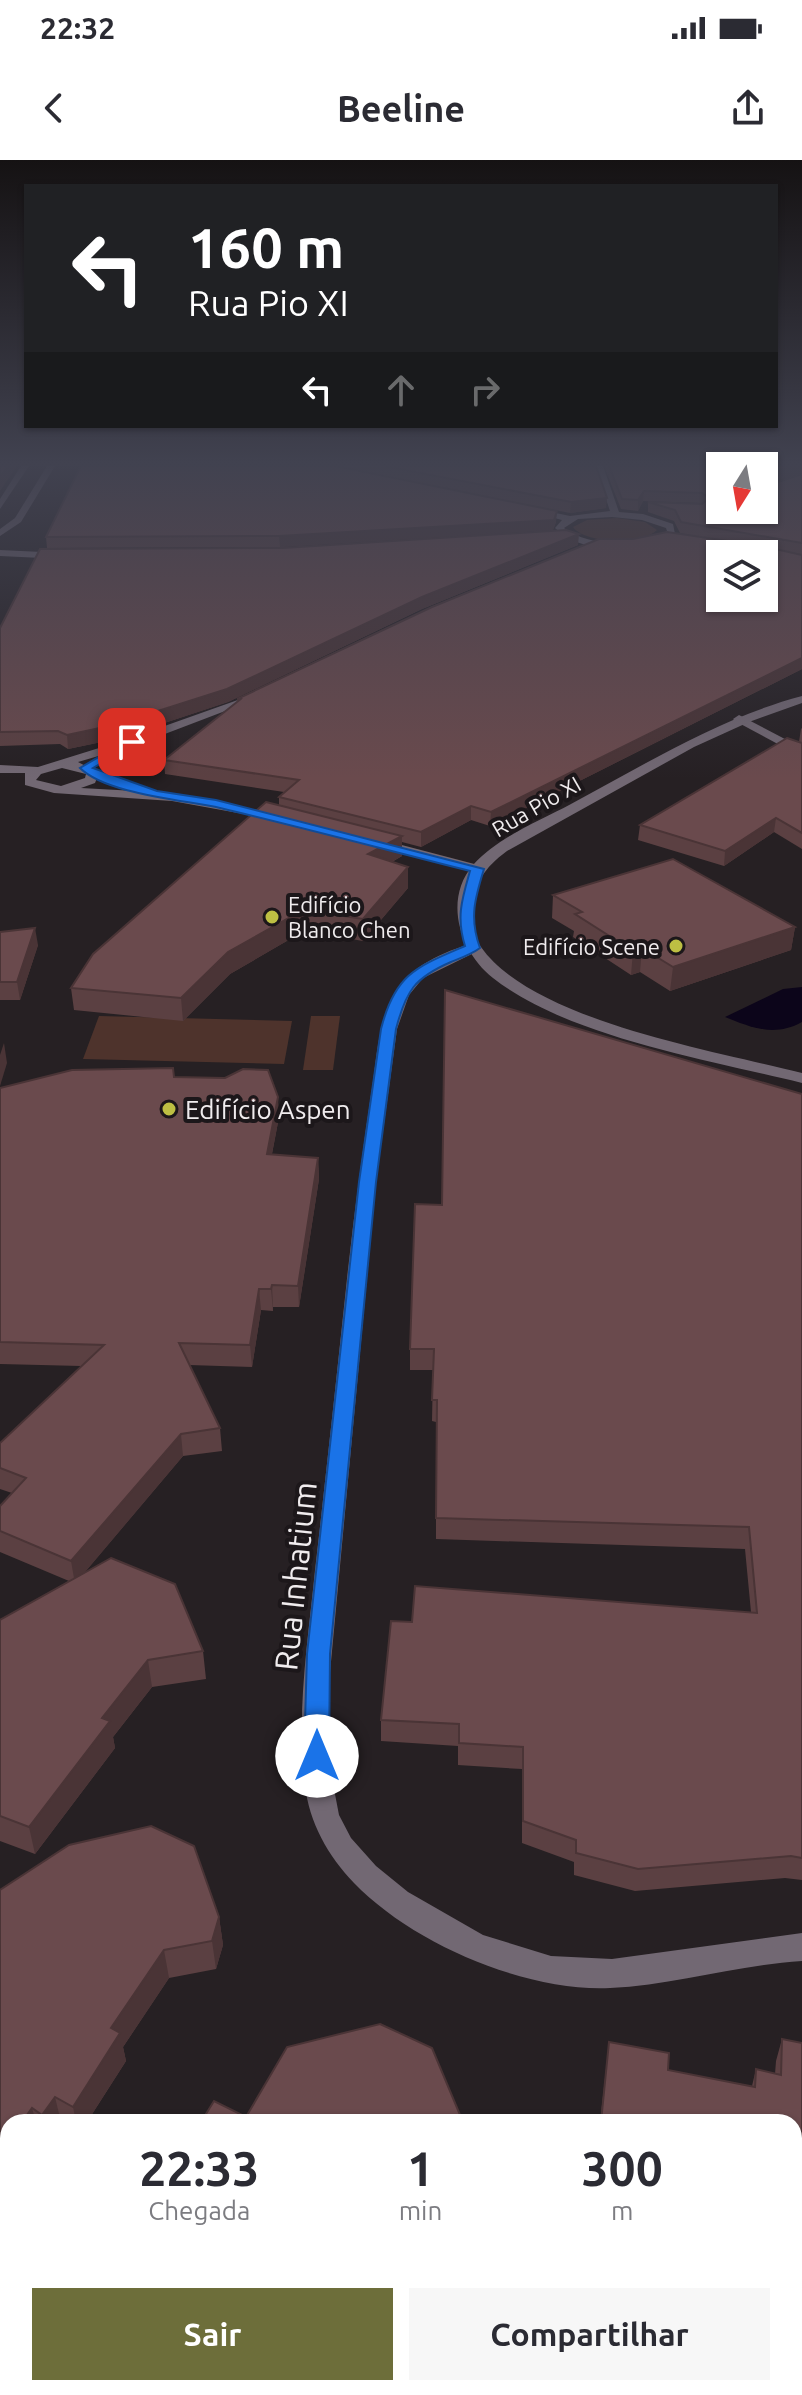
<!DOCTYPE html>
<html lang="pt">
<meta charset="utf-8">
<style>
body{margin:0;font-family:Ubuntu,sans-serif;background:#f7f7f7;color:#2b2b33;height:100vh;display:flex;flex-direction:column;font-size:30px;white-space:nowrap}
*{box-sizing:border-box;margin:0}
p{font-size:26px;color:#7c7c81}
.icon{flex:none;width:44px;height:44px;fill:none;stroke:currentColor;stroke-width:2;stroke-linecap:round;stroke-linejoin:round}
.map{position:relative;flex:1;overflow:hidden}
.details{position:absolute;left:0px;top:1954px;width:802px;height:282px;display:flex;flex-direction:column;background:#fff;border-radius:24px 24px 0 0;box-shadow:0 2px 6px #0004}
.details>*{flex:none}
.hud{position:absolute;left:24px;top:24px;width:754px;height:244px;border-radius:0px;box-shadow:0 2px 6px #0004;background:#202124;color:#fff;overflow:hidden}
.needle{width:52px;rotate:191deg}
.tools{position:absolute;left:706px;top:292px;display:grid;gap:16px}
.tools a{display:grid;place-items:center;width:72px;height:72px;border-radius:0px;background:#fff;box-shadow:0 2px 6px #0004;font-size:40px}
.pin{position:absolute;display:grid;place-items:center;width:68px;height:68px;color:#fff;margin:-34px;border-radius:16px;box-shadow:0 4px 12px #0006}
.me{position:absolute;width:88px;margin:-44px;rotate:0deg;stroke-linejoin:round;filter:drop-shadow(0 0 6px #0008)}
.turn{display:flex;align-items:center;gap:28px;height:168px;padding:0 32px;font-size:36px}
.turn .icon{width:104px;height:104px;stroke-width:2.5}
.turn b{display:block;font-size:56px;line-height:68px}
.lanes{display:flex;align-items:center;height:76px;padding:0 32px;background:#0003;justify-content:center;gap:40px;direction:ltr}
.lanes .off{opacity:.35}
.eta{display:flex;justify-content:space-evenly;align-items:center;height:136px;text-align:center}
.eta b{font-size:48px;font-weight:700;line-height:56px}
.primary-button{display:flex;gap:16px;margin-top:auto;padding:16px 32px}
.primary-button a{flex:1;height:92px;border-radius:0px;background:#6d6e3a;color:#fff;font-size:32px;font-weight:700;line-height:92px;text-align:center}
.primary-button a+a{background:#f7f7f7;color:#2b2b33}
.status{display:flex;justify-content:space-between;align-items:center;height:56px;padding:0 40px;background:#fff;direction:ltr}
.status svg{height:22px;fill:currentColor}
header{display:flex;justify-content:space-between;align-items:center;height:104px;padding:0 32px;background:#fff;font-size:36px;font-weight:700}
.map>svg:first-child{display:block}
</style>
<div class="status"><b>22:32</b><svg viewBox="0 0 49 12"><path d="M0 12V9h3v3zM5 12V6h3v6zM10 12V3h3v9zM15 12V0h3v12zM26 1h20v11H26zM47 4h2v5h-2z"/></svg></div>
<header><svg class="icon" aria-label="back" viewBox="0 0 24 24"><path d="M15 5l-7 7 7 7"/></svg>Beeline<svg class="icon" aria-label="share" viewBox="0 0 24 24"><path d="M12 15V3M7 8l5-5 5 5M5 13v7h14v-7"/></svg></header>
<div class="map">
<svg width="802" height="2235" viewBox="0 0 802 2235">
<rect width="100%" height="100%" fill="#262023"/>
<g fill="#4e332c">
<path d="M617,358L645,362L657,370C643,385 585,384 573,367L587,360Z"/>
<path d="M99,856L292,861L284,904L83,899Z"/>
<path d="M311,856H340L333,910H303Z"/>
</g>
<path fill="#0c051a" d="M802,827V862C775,877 752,868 725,857L783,829Z"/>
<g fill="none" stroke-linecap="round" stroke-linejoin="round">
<g fill="#726873" fill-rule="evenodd">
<path d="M595,306H603L619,352L643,354L673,364L675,374C643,393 583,396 555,368L562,360L528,351L532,348L570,356L610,351ZM612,357L642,360L666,368L667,371C640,387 590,388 564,368L578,359Z"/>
<path d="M0,390L63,393L68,396L63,399L0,396Z"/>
<path d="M249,536L259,538L136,585L78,602L99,613L95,623L81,628L172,633L283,655V661L172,641L54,633L25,625V613H0V605L38,607L128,579ZM62,608L86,614L85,618L61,626L36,620L41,614Z"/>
<path d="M739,555L802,588V597L735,561L733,559Z"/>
<path d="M375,678L482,706L484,709L477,713L370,685V679Z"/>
<path d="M473,783L481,788L478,791L423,818L409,835L397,869L376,1022L329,1523L330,1608L339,1655L351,1678L376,1706L408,1732L483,1775L551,1796L612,1799L802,1773V1801C737,1805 675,1825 610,1828C526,1832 413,1784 354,1723C328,1696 309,1662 305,1625C296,1553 308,1481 315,1410C326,1316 336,1222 346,1128C353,1061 362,995 372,928C377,897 378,862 394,834C410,806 443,792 473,783Z"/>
</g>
<g fill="#726873" fill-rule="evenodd">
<path d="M21,306H29L0,349V339Z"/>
<path d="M47,306H55L21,362L0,376V369L15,358Z"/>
<path d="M802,536V543L749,562L694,587L507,691C484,708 474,723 473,752C473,763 474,778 481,787C533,861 716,891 802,913V923C709,900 568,877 493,818C460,792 443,740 473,705C498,677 539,661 571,644C646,604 719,558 802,536Z"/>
</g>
</g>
<g fill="#5b4042">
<path d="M81,306H596L606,348L570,353L383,316L556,362L553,370L280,387L47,388L46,377Z"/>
<path d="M604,306H720L766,326L802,314V509L490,666L471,660L421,687L402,682V696L392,702L408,707V728L363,781L304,771L230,814L183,861L74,850L71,828L279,645V637L284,632L165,614L164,600L237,542V539L633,379L701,377L680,373L674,361L648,352V342L702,344L701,343L643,341L638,351L621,349Z"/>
<path d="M578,385L422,449L228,542L116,579L68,589L60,584L0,586V468L283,388Z"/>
<path d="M802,568V689L774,672L724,706L638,680L640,665L799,582L801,569Z"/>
<path d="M553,735L795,767L791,790L670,831L640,812L631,815L573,777L574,771L552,758Z"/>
<path d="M0,772L38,785L20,840H0Z"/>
<path d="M174,917L279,957L272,994L318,998L319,1019L299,1147H273V1151L261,1150L252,1207L189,1205L220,1268L222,1291L183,1296L84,1413L203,1491L206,1519L152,1527L113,1577L115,1588L35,1694L0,1681V1460L69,1421L0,1392V1346L12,1333L0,1329V1283L81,1206L0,1204V928Z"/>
<path d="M802,934V1720L785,1718L635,1731L574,1715V1702L522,1683V1609L458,1605V1586L381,1581V1560L412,1462L751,1452L745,1389L436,1379V1262L432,1261L433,1210H410V1189L442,1045Z"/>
<path d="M0,1730L219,1757L223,1785L216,1809L169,1818L123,1887L126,1901L87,1962H8V2021L6,2024L0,2025Z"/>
<path d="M782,1879L802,1883V2235H793L792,2228H794V1962H600L609,1882L668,1910L752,1926L756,1909L775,1914L776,1901Z"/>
<path d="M143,2228H309L306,2235H138Z"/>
<path d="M319,2228H336L333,2235Z"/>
</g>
<g fill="#4a3436">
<path d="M8,306H17L0,331V317Z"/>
<path d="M795,306H802V314L764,324V314Z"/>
<path d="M644,331L643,341L638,351V340Z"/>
<path d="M607,338L606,348L570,353L571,342Z"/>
<path d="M557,351L556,362L553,370L280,387L279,376Z"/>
<path d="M579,374L578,385L422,449L228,542L116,579L68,589L67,575L422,437Z"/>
<path d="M802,498V509L490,666L491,652Z"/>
<path d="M471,646V660L421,687V672Z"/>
<path d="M776,658L774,672L724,706L725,691Z"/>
<path d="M402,676V696L368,715V694Z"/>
<path d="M408,707V728L363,781V759Z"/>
<path d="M303,750L304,771L230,814L183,861L181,838L228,792Z"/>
<path d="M795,767L791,790L670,831L673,807Z"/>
<path d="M35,768L38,785L20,840L17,822Z"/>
<path d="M642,788L640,812L631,815L633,791Z"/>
<path d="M4,883L7,903L0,926V895Z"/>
<path d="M278,937L279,957L268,1014L267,994Z"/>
<path d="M318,998L319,1019L299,1147L298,1126Z"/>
<path d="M272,1125L273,1147V1151L271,1129Z"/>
<path d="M259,1129L261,1150L252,1207L250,1185Z"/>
<path d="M181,1274L183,1296L75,1424L71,1401Z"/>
<path d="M148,1500L152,1527L113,1577L115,1588L35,1694L29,1667L102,1558Z"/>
<path d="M219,1757L223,1785L216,1809L212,1781Z"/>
<path d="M164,1790L169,1818L123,1887L126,1901L87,1962H76L73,1947L111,1868Z"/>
<path d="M55,1937L61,1962H44L42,1955Z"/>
<path d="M32,1948L36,1962H22Z"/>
<path d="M8,1983V2021L6,2024L0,2003V1994Z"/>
<path d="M187,2228H211L212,2235H176Z"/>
<path d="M277,2228H286V2235H273Z"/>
<path d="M299,2228H309L306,2235H300Z"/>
<path d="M530,2228H535L533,2235H528Z"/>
</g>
<g fill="#6a4a4d" stroke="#4a3436" stroke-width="2" fill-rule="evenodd">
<path d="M0,306H8L0,317Z"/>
<path d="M81,306H335L557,351L554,360L279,376L46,377Z"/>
<path d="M384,306H596L607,338L571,342Z"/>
<path d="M609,306H720V350H764V324L766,326L802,314V383L681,362L675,350L648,342L702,344L709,338L702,333L644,331L638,340L622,339Z"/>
<path d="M764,306H795L764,314V316Z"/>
<path d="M566,370L579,374L422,437L227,529L114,565L67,575L58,571L0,572V468L40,389L283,388Z"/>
<path d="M667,372L762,386L802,395V498L491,652L471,646L421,672L279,637L299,620L164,600L242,538L237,539L432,447L599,379H633ZM720,394H764V438H720Z"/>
<path d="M787,578L802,583V673L776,658L725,691L640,665Z"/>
<path d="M266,642L402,676L368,694L408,707L363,759L303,750L228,792L181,838L71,828L93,794Z"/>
<path d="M673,699L795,767L673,807L642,788L633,791L575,754L582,752L553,735Z"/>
<path d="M35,768L17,822H0V772Z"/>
<path d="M445,830L802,934V1698L791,1696L638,1709L576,1693V1680L523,1661V1587L459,1583V1564L381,1560L391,1461L412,1462L415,1426L757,1453L749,1367L436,1358L437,1240H432L434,1189H410L415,1044L442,1045Z"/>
<path d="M173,908L174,917L225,918L243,909L268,910L278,937L267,994L318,998L298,1126L272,1125L271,1129H259L250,1185L179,1183L220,1268L181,1274L71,1401L0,1371V1346L26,1318L0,1308V1283L104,1185L0,1182V928L72,910Z"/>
<path d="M111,1398L175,1424L203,1491L148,1500L102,1558L110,1561L29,1667L0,1656V1460Z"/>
<path d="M151,1666L194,1686L219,1757L212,1781L164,1790L111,1868L120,1873L73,1947L55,1937L42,1955L32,1948L22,1962H8V1983L0,1994V1730L69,1685Z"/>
<path d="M380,1864L432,1888L463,1962H201L214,1941L246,1957L287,1887Z"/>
<path d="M782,1879L802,1883V2229L794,2180V1962H601L609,1882L669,1893L668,1910L755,1927L756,1909L781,1915Z"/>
<path d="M143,2228H187L176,2235H138Z"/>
<path d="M211,2228H277L273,2235H213Z"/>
<path d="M496,2228H530L528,2235H495Z"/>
<path d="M576,2228H702L701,2235H575Z"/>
</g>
<linearGradient id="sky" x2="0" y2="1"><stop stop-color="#151213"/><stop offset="0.49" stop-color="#414250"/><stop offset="1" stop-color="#414250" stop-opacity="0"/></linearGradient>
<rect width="802" height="619" fill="url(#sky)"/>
<path fill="#1a73e8" stroke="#114b97" stroke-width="2" d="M129,579L138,582L93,608L157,631L216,640L484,709C475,738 469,758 480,788C472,794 461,798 451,802C414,818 406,831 396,869L376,1022L330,1494L329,1596L325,1603L317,1606L308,1603L304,1596L307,1494L359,1022L381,869C395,814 416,807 465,786C456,757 462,739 470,711C387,690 304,668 220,648C184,640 106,634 80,608Z"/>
<g fill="#bdbf43" stroke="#1c171a" stroke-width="3">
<circle cx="272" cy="757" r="8"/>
<circle cx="676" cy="786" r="8"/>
<circle cx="169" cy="949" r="8"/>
</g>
<g text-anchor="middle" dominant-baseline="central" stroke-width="8" stroke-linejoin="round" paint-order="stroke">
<g font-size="22" fill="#f0ecee" stroke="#1c171a">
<text transform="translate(536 646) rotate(-30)">Rua Pio XI</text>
</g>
<g font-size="22" fill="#f0ecee" stroke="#1c171a" text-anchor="start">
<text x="288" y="744">Edifício<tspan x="288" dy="25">Blanco Chen</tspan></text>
<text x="660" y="786" text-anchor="end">Edifício Scene</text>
</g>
<g font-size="26" fill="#f0ecee" stroke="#1c171a" text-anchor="start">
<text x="185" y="949">Edifício Aspen</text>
</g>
<g font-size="32" fill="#f0ecee" stroke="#1c171a">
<text transform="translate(295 1416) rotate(-84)">Rua Inhatium</text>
</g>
</g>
</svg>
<div class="tools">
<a><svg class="needle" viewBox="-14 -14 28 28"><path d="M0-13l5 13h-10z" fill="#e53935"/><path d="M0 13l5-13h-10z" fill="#7c7c81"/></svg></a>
<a><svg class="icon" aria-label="layers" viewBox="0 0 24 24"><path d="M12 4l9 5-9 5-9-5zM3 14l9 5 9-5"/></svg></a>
</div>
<div class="pin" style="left:132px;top:582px;background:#d93025"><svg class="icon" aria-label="arrive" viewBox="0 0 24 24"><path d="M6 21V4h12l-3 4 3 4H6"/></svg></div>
<svg class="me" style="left:317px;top:1596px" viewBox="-20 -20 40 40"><circle r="19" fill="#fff"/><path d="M0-13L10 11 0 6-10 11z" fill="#1a73e8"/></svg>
<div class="hud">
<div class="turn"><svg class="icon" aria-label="left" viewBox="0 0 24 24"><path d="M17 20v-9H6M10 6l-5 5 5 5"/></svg><div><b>160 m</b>Rua Pio XI</div></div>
<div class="lanes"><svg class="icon" aria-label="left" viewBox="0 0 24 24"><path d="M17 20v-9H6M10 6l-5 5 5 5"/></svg><svg class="icon off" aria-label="ahead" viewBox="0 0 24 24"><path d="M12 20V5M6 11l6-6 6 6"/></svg><svg class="icon off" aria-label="right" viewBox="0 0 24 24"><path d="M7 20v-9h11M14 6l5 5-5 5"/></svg></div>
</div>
<section class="details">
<div class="eta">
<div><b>22:33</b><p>Chegada</p></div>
<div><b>1</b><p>min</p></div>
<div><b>300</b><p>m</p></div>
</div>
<div class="primary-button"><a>Sair</a><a>Compartilhar</a></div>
</section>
</div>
